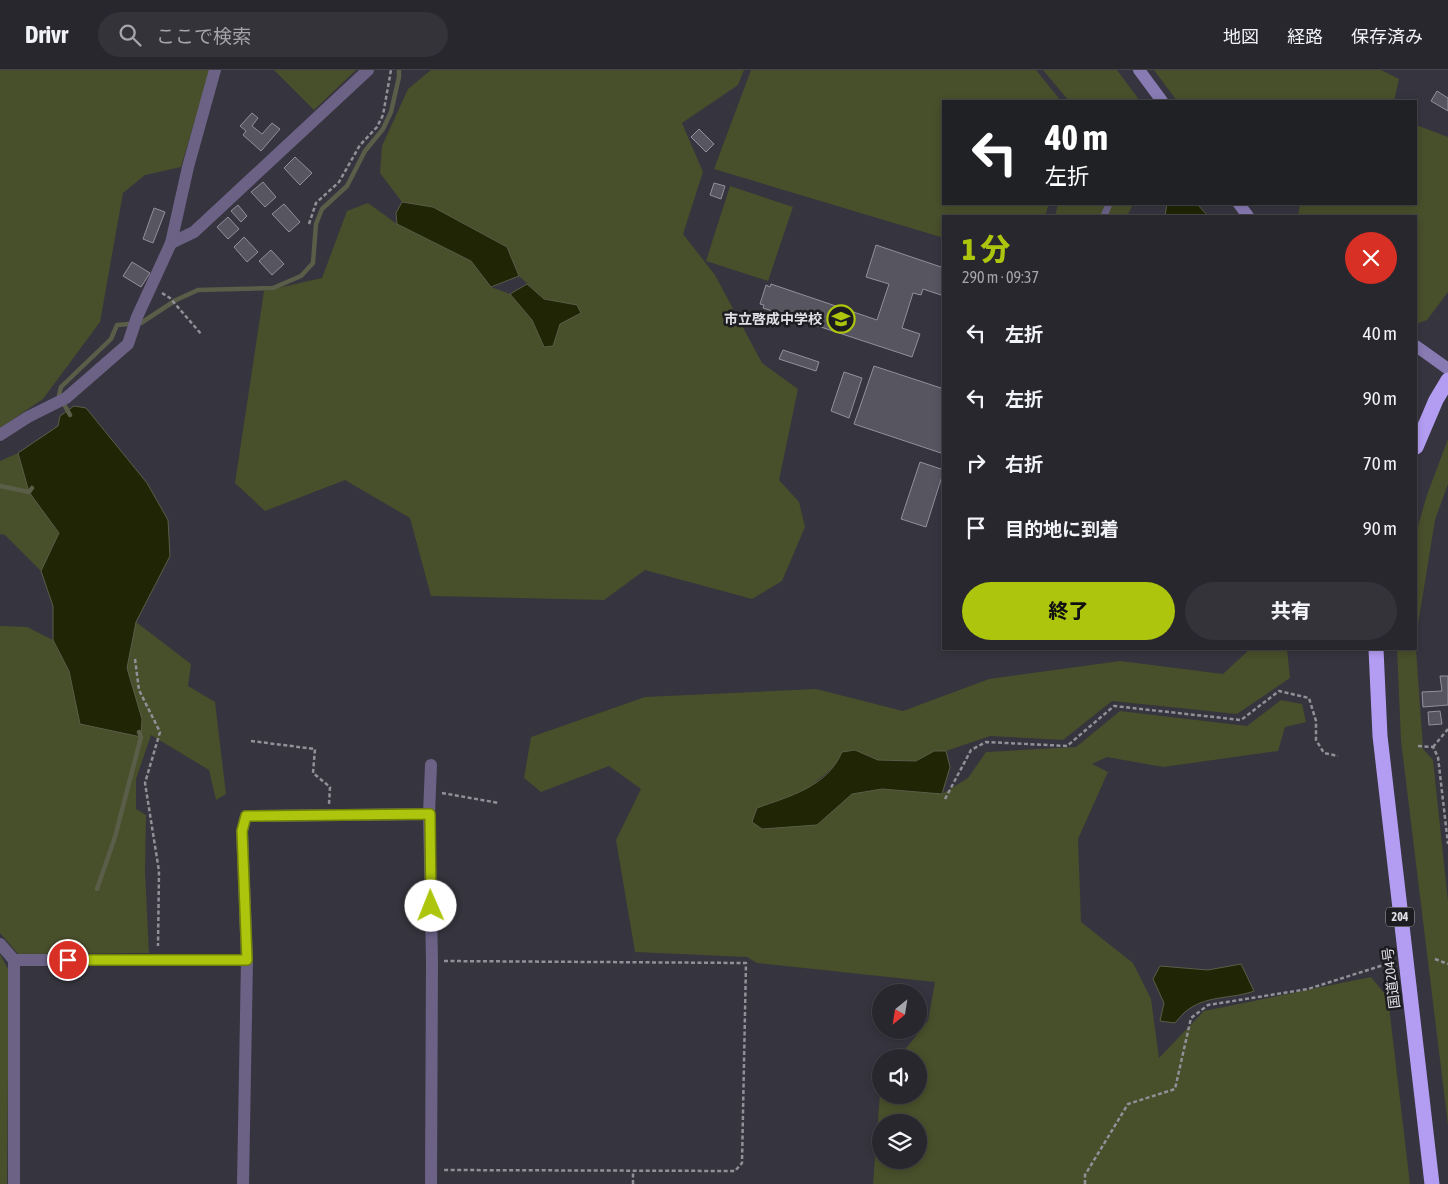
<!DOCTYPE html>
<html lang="ja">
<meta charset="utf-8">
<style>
body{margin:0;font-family:"Asap Condensed","Noto Sans JP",sans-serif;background:#34333a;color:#f1f3f6;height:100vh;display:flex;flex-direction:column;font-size:19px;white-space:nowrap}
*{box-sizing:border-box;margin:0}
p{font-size:16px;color:#a5a5aa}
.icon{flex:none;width:28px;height:28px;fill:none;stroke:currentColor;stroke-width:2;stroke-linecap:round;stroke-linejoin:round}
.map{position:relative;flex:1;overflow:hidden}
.side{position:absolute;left:942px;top:145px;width:475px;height:435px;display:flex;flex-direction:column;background:#28272e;border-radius:0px;box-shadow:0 2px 8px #0003,0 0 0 1px #44444a}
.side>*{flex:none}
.guide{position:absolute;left:942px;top:30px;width:475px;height:105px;border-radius:0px;box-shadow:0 2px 8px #0003,0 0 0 1px #44444a;background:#202124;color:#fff;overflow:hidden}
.needle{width:32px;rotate:210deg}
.controls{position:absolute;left:872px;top:914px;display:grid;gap:10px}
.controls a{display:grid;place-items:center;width:55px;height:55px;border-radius:50%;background:#28272e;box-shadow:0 2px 8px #0003,0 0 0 1px #44444a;font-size:25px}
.pin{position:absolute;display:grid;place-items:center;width:42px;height:42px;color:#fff;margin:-21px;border:2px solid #fff;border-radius:50%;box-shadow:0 1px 5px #0007}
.me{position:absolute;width:55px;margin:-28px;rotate:359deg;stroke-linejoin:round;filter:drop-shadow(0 0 4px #0008)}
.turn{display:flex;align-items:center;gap:18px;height:105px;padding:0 20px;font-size:22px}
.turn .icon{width:65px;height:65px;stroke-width:2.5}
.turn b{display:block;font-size:35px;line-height:42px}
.round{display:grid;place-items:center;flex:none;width:52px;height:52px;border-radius:26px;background:#34333a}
.headline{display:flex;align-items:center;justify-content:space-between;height:85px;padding:0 20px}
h1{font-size:30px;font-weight:800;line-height:38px;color:#adc60d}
.primary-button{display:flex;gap:10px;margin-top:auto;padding:10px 20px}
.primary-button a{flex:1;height:58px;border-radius:30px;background:#adc60d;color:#111;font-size:20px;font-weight:800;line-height:58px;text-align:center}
.primary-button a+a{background:#34333a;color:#f1f3f6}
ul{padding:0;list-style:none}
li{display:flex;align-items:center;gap:15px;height:65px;padding:0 20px}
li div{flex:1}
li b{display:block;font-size:19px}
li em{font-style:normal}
header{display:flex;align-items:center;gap:30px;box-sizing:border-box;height:70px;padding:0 25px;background:#28272e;border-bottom:1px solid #44444a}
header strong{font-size:24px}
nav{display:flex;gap:28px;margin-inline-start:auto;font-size:18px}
.search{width:350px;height:45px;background:#34333a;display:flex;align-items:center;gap:12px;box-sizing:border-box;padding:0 18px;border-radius:28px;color:#a5a5aa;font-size:19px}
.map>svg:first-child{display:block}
</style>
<header>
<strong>Drivr</strong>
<div class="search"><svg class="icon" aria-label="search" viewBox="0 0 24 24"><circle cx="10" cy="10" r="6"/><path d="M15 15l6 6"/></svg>ここで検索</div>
<nav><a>地図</a><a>経路</a><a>保存済み</a></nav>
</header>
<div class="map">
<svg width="1448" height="1114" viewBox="0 0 1448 1114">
<rect width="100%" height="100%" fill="#36343e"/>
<g fill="#484f2b" fill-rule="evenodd">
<path d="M0,0H210L181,97L145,105L123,123L100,252L43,329L0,358Z"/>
<path d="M274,0H356L314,40Z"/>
<path d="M431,0H744L738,15L682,53L703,102L683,164L715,205L762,293L798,319L779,410L799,432L805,457L782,511L752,529L645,500L604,530L431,526L410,448L345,410L265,441L235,413L264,221L322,208L347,141L368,133L397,154L471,191L491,217L510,224L532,250L544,277L553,276L560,254L577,235L544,229L519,206L507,177L433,137L402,132L380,103L382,76L408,19Z"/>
<path d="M751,0H1036L1061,31H944V134H1049L1045,146H944V168L714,99Z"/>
<path d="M1043,0H1117L1140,31H1069Z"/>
<path d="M1154,0H1381L1399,9L1394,31H1177Z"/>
<path d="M1416,55L1448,67V222L1427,250L1416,254V146H1298L1300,134H1416Z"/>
<path d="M730,116L793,137L768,211L706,191Z"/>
<path d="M1058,134H1133L1127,146H1055Z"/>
<path d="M1448,369V414L1435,450L1416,567V463L1427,425Z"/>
<path d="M18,383L29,422L59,463L41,501L5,465L0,464V391Z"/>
<path d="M136,552L191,594L188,616L215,632L226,724L216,730L209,700L151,665L136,709V739L146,745L145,802L149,883L18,884L0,863V556L27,557L53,570L69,601L81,654L142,649L127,598Z"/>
<path d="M1250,579H1287L1290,608L1237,644L1112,631L1063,670L990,666L946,681H934L916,691L878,690L836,695L805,721L757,738L816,755L852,724L882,719L942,724L968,708L986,682L1076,677L1120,641L1247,656L1281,630L1302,634L1306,652L1285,657L1278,681L1163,697L1107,687L1092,694L1108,702L1078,769L1081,852L1133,893L1151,929L1159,988L1204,941L1371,907L1388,928L1410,1114H873L881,1010V1025H919V988L899,987L928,951L935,912L757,893L747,887L635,882L616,770L641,719L609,696L541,722L524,708L531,667L645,627L816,619L903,641L989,609L1120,591L1223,604ZM881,1052H919V1090H881Z"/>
<path d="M1397,579H1416L1423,679L1433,690L1448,831V1055L1401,671Z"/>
<path d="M0,884L9,901L7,1114H0Z"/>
</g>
<g fill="#202505" stroke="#5a5d48">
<path d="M402,132L433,137L507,177L519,206L491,217L471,191L397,154L396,143Z"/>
<path d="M1167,134H1197L1208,146H1165Z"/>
<path d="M527,214L544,229L577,235L581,243L560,254L553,276L544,277L532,250L510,224Z"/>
<path d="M74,336L86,338L147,413L168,450L170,486L136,552L127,598L142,649L141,667L80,654L69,601L53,570V536L41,501L59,463L29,422L18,383L58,356L60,346Z"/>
<path d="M855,680L878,690L916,691L934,681H946L950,697L942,724L882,719L852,724L817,755L762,759L752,752L757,738C790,726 827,717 842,682Z"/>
<path d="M1241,894L1254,921C1233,929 1209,925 1189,939C1184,942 1179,948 1175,953L1160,951L1164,933L1153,909L1160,896L1208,900Z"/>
</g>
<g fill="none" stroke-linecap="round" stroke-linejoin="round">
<g stroke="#5a5d48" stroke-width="4.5">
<path d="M70,345L59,325L61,317L111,269L117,255L141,253L176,230L198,220L273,218L301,206L313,193L316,154L322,139L347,116L365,81L383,59L391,42L399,7V0"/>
<path d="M0,416L29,422L32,418"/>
<path d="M97,819L115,767L141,667L139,662"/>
</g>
</g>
<g fill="#575560" stroke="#92909c">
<path d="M1437,21L1448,28V41L1431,31Z"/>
<path d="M252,43L258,48L252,56L262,64L272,53L280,59L261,81L243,65L246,61L240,56Z"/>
<path d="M699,59L714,74L706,82L691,67Z"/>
<path d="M295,87L312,103L300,115L284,98Z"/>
<path d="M263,112L276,127L265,137L251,122Z"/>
<path d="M714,113L725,116L721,129L710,125Z"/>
<path d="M284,134L300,152L289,162L272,144Z"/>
<path d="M238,135L247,146L241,152L231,141Z"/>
<path d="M154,138L165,142L153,173L143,169Z"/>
<path d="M228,147L239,159L228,169L217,157Z"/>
<path d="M244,167L258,182L247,192L234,177Z"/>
<path d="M876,175L944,198V226L923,219L921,225L913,223L902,258L920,264L912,287L763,238L764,235L760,234L766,215L770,217L771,214L877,250L889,214L866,207Z"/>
<path d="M271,180L284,194L272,205L259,191Z"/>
<path d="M132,192L150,203L141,217L123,206Z"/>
<path d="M783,280L819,292L816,301L779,289Z"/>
<path d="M874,296L944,319V384L854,354Z"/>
<path d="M844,302L862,308L849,348L831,341Z"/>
<path d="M920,392L944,400L926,457L901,449Z"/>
<path d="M1440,606H1448V635L1423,637L1422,622L1442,621Z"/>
<path d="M1440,641L1442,654L1429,655L1428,642Z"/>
</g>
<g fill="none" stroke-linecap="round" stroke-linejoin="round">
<g stroke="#919098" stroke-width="2.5" stroke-dasharray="4 2.5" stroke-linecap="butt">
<path d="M309,154L316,133L339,112L360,75L377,57L383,45L391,0"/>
<path d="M162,223L170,228L202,265"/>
<path d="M135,589L139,620L160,662L145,713L159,801L158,876"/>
<path d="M251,671L315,679L313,703L330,717L329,734"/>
<path d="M1418,676L1433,677L1438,687L1448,774"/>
<path d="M1433,677L1448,659"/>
<path d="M442,723L499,733"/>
<path d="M945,729L971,680L986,672L1067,676L1114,636L1241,650L1279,621L1309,628L1316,651V670L1324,683L1338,686"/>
<path d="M1435,889L1448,894"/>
<path d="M444,891L746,893L742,1093L735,1101L444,1100"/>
<path d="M633,1114V1101"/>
<path d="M1085,1114V1105L1128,1034L1175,1019L1191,948L1208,935L1308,919L1390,893"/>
</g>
<path stroke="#6b6286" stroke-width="7" d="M1104,146L1109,134"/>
<g stroke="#6b6286" stroke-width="12">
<path d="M171,173L194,162L368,0"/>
<path d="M0,365L28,347L66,328L128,274L137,247L171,173L188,97L215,0"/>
<path d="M0,874L14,890V1114"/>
<path d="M14,890H247"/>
<path d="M243,1114L247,890L242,761L246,746L429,744"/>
<path d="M431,1114L432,891L429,744L431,695"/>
</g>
<g stroke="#887ab2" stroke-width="12">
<path d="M1139,0L1162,31"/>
<path d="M1239,134L1248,146"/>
<path d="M1416,276L1448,299"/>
</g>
<g stroke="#b39df3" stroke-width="15">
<path d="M1416,377L1436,330L1448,310"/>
<path d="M1376,579L1380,666L1432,1114"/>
</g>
</g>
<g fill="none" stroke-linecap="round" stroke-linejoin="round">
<g stroke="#708108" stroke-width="12">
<path id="route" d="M68,890H247L242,761L246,746L430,744L431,836"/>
</g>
<use href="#route" stroke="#adc60d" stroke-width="9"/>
</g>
<defs>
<g id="school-ring" transform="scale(1.4375)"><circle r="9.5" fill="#1d1c21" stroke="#adc60d" stroke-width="1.5"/><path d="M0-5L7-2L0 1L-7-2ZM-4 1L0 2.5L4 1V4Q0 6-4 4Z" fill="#adc60d"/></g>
</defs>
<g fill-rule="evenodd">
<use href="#school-ring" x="841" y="249"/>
</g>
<g text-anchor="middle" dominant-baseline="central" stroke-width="5" stroke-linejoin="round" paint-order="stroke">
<rect fill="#1d1c21" stroke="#a6a4aa" stroke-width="1" x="1386" y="837.5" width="28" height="19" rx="4"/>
<g font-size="12" font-weight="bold" fill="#e0dfe5">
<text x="1400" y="847">204</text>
</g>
<g font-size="14" font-weight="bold" fill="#e0dfe5" stroke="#1d1c21" text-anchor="end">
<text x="822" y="249">市立啓成中学校</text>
</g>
<g font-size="14" fill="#e0dfe5" stroke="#1d1c21">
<text transform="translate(1391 908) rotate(-97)">国道204号</text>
</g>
</g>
</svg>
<div class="controls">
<a><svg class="needle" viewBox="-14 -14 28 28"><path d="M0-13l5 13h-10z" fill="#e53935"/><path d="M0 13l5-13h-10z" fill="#a5a5aa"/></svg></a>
<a><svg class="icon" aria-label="sound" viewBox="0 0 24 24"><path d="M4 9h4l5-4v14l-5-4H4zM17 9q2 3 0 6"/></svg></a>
<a><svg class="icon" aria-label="layers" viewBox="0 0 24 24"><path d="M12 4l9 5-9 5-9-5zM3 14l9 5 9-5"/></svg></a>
</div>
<div class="pin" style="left:68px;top:890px;background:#d93025"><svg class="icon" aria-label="arrive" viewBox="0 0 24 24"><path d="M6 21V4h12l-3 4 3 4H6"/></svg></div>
<svg class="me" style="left:431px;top:836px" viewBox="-20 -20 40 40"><circle r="19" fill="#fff"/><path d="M0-13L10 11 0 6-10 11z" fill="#adc60d"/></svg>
<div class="guide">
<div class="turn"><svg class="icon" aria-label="left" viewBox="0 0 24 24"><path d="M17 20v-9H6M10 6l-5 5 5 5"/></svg><div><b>40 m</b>左折</div></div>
</div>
<section class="side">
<div class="headline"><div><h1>1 分</h1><p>290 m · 09:37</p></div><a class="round" style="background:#d93025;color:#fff"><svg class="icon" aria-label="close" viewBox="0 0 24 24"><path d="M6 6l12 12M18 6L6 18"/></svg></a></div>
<ul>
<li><svg class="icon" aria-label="left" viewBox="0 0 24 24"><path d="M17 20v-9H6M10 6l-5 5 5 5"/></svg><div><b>左折</b></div><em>40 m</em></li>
<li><svg class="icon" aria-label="left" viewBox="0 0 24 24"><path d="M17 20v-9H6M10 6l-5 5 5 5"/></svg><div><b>左折</b></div><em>90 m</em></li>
<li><svg class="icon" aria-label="right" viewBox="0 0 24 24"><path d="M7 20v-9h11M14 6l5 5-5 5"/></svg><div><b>右折</b></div><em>70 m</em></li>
<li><svg class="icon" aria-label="arrive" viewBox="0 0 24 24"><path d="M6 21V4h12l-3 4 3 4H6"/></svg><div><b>目的地に到着</b></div><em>90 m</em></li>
</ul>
<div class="primary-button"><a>終了</a><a>共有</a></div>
</section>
</div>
